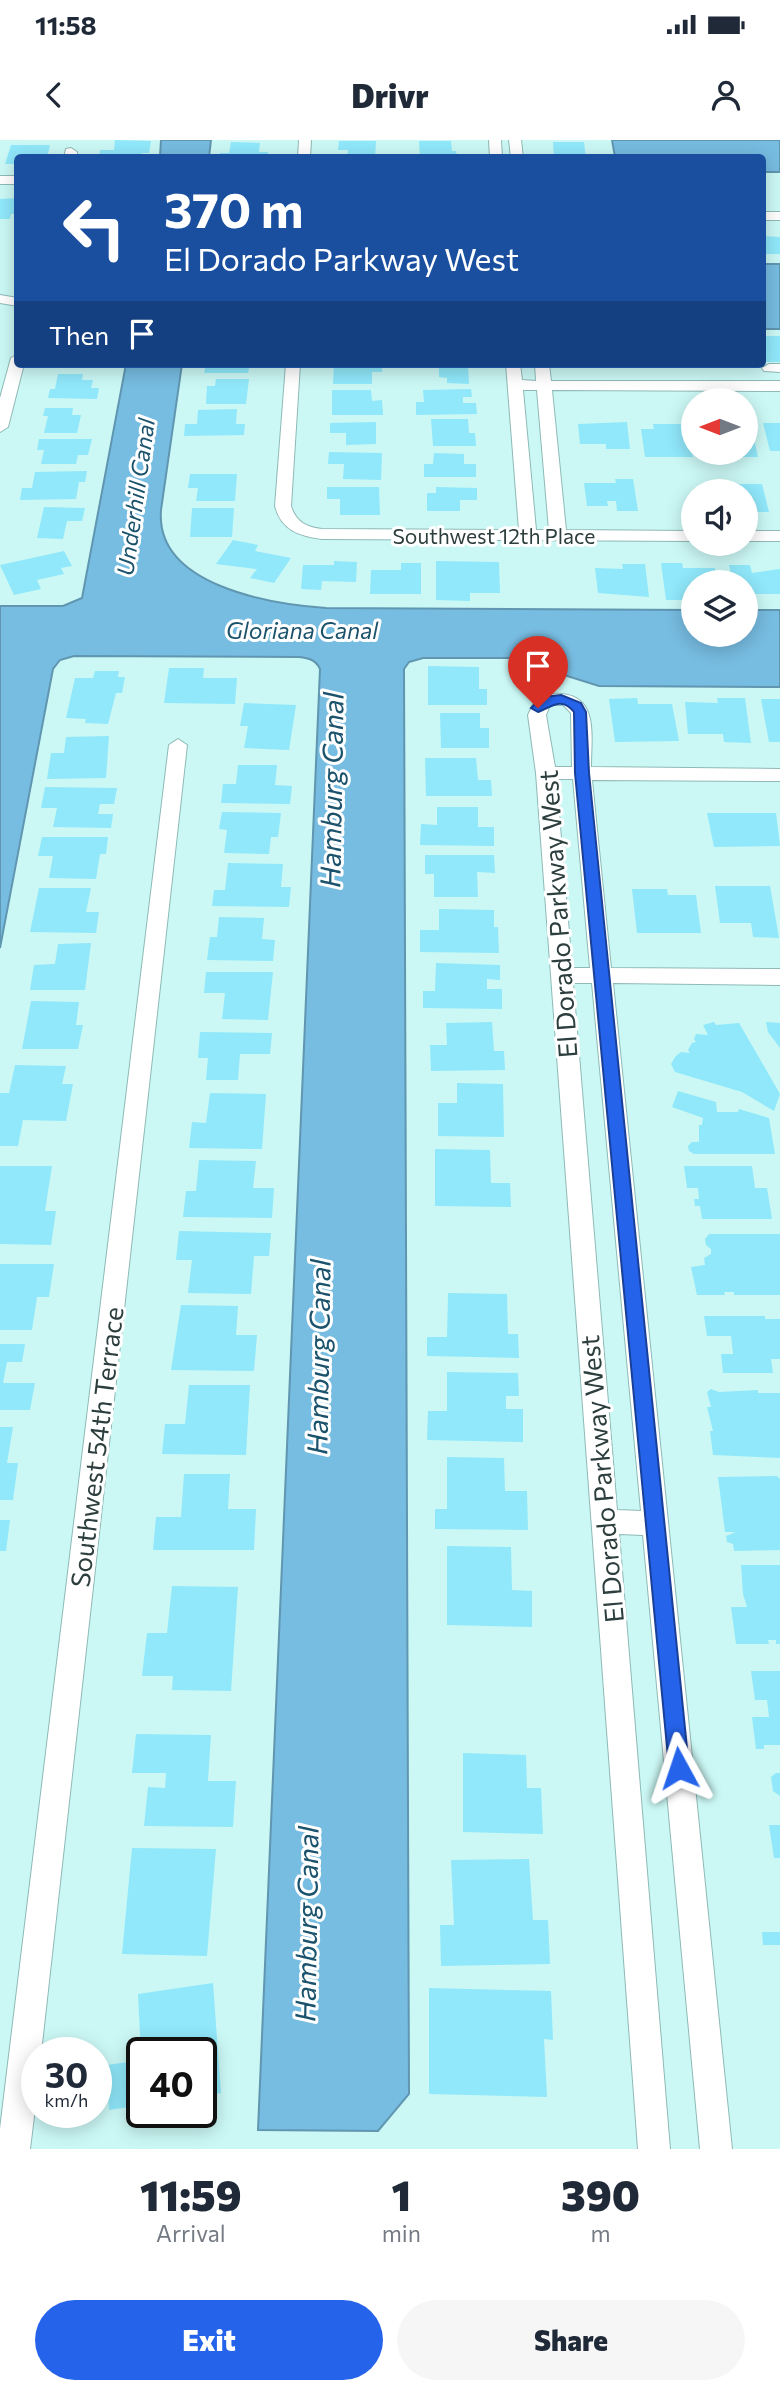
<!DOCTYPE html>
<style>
body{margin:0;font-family:Commissioner,sans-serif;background:#f6f6f7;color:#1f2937;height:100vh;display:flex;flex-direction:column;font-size:26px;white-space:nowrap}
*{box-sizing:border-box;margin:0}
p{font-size:23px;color:#747a83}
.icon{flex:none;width:38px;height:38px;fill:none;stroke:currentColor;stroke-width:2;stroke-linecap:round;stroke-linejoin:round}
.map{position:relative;height:2009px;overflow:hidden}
.side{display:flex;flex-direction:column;background:#fff;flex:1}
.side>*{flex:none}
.hud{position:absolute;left:14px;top:14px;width:752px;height:214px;border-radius:7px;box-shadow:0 4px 18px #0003;background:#1a4fa0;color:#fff;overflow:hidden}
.needle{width:46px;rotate:270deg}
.buttons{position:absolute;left:681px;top:248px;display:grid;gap:14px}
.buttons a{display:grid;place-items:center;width:77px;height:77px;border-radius:50%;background:#fff;box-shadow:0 4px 18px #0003;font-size:35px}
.speed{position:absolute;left:21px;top:1897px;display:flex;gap:14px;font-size:35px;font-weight:700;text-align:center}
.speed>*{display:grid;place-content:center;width:91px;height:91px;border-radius:50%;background:#fff;box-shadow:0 4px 18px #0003;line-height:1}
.speed small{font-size:18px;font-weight:400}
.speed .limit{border:4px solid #111;border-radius:10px;background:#fff;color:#111}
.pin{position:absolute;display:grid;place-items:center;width:60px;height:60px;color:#fff;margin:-72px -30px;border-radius:50% 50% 50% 0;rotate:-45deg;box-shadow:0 0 7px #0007}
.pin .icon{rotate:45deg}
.me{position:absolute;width:77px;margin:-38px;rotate:355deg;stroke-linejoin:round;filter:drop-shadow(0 0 5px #0008)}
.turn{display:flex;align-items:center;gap:24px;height:147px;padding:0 35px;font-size:32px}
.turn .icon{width:91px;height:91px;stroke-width:2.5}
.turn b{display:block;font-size:49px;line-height:60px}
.then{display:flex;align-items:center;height:66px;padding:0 35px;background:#0003;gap:14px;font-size:26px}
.eta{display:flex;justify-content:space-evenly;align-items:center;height:119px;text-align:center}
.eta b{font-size:42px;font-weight:800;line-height:49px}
.action{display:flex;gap:14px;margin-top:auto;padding:14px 35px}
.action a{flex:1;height:80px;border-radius:42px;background:#2563eb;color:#fff;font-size:28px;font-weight:800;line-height:80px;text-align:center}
.action a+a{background:#f6f6f7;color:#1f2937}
.status{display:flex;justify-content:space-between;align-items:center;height:49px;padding:0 35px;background:#fff;direction:ltr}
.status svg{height:19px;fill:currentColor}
header{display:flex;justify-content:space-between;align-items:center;height:91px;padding:0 35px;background:#fff;font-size:32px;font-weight:800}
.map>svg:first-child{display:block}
</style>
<div class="status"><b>11:58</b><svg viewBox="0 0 49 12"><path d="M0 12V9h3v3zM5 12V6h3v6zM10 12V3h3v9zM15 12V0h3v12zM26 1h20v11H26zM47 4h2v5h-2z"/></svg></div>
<header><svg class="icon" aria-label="back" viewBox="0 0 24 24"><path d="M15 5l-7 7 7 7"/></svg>Drivr<svg class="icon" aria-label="person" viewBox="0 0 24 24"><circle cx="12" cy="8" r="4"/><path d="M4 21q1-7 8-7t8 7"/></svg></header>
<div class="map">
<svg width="780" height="2009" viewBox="0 0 780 2009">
<rect width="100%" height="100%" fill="#cbf8f5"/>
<g fill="#77bce1" stroke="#6096b0" stroke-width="2">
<path d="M161,0H211L209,17H160Z"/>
<path d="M612,0H780V32H763V18L615,17Z"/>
<rect x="763" y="124" width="17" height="65"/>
<path d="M126,224H182L161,370C155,446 271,464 326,468L693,470V495H746V470H780V547L599,546L510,518H423L409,522L404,529L409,1954L378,1991L258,1990L320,529C316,520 309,518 299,517L74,516L60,520L53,529L0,808V466H63L82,458Z"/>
</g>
<g fill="#90e8fa">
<path d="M115,0L151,1L149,13H142V17H99L100,10H114Z"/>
<path d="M339,1H376L375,18H347L348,10H338Z"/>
<path d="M419,1H451L452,11H456L457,18H420Z"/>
<path d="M231,2L260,3L259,12H268V18H219L220,13H229Z"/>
<path d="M553,2H584L586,18H554Z"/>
<path d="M11,5H50L47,18H18V24H5Z"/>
<path d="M18,58V74H11L10,79H0V59Z"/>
<path d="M763,96L780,97V114H763Z"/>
<path d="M763,196H780V222H767L763,219Z"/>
<path d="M70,224H105L104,228H69Z"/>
<path d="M206,224H250L248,233H204Z"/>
<path d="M334,224H382V232H372V244H333Z"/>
<path d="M439,224H468L469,244L447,243V238L439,237Z"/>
<rect x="592" y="224" width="56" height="4"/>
<path d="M58,234H83L82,240H93L91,248H99L97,259L48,258L50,249H55Z"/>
<path d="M216,239H249L246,264H206L207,246H215Z"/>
<path d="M471,249L472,257H463V263H476L477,274L416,275V262H424L423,250Z"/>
<path d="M332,250H371L372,261L382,260L383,275H332Z"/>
<path d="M45,268H73L72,275H81L77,293H44L48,276H43Z"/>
<path d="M237,269L236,284H245L244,295L184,296L185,284H197L198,270Z"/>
<path d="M431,279H468L469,293H475L476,306H433Z"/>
<path d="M376,282V304L346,305V293H330V283Z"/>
<path d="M627,282L630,309H606V304H580L578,284Z"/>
<path d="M763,283H780V311H770Z"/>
<path d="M653,284H688L693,317H645L641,289H654Z"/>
<path d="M746,290H752L758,317H738L737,313H746Z"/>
<path d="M39,299H92L88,315H78L76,324H41L44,310H37Z"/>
<path d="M329,312L382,313L381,340L343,339L344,324H328Z"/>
<path d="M434,313L464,314V324H476V337H424V324H433Z"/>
<path d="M87,331L85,342H79L76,359L20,360L22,348H32L35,332Z"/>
<path d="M190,334H237L235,361H196L198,348H188Z"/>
<path d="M615,339H633L638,371H617L616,361H607L608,366H587L584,343H616Z"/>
<path d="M715,344H762L769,372H746V352H717Z"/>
<path d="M327,347H379L380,375H340V359H327Z"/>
<path d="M436,347L477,348V360H460V371H427V353H436Z"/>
<path d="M44,367L85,368L82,381H67L63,399L37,398Z"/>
<path d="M192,368H234L232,397H190Z"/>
<path d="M233,400L258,405L255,411L291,418L274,443L250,438L257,429L216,424Z"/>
<path d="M64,411L72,426L61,428L64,434L37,440L41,449L14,455L0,425Z"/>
<path d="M334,421L357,422L356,442L322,441L321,450L301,449L303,425H334Z"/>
<path d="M436,421L499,422L500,453H470V461L436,460Z"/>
<path d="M401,423H421V454H370L371,430H401Z"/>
<path d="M661,423H682L683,428H715L717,443H693V454H685L686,460H666Z"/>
<path d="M622,424H645L649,457L598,453L595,428L623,429Z"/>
<path d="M729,425H750L752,433L780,429V454H755L756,460H746V443H733Z"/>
<path d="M428,526L479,527V549H487V565H428Z"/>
<path d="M169,528H204L203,538H237L235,564L164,563Z"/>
<path d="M95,531H119L118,537H125L122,553H116L108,584L85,583L86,579L66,578L75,538H93Z"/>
<path d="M637,558L638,564H672L679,601L615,602L609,559Z"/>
<path d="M717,558H745L751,603L724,602L723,594H688L685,562L718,563Z"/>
<path d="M761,559H780V602H769Z"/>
<path d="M244,563L296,565L289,610L244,608L248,586H240Z"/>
<path d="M440,573H480V588H489V608H441Z"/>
<path d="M109,596L106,638L47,639L51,613H64L66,597Z"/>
<path d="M425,618H476L478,640H491L492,656H426Z"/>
<path d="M238,625H277L275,645L292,646L290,664L221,663L223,644H236Z"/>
<path d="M45,647L117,648L114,664H100L98,674H113L111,688L53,687L57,668H41Z"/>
<path d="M437,667H478V687H494V706L420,705L421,684L437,685Z"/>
<path d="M222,672L281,673L278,697H271L269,714L224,713L227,690L219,689Z"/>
<path d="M707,673H776L780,706L714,707Z"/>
<path d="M42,697H108L106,714H100L96,739L49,738L53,716H38Z"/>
<path d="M425,715H494L495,733L477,732L478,757H434V734H425Z"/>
<path d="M228,723L283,724L281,747H291L289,767L212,766L214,750H225Z"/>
<path d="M715,746H770L779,798L753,797L751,783H720Z"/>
<path d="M39,748H91L86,772H99L96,793L30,792Z"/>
<path d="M632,749H667L668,755H696L701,793H637Z"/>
<path d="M439,769L494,770V787H498L499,813L420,812V790H439Z"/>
<path d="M219,777L264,778L262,799L275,800L273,821L207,820L210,797H217Z"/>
<path d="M91,803L85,850H30L34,825L55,824L58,804Z"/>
<path d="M436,823L500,825V840L487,839V849H502V869L423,868V851H435Z"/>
<path d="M206,832H273L268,880L222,879L225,853H204Z"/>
<path d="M31,861L79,862L76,885H83L78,909H22Z"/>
<path d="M492,882L494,911H504L505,930L431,931L430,905H447L446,883Z"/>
<path d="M714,882L716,885L739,883L780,954L774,971L742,952L675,932L671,924L675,917L681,912L690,913L688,910L692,903L696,902L694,899L696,894L708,895L703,885Z"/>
<path d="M766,882L780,883V908L768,892Z"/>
<path d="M200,892L272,893L270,914H240L238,940H206L208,918H198Z"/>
<path d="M15,925L66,926L62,944H73L66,981L23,980L18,1006H0V953H9Z"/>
<path d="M457,943L503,944L504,997L438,996V963H457Z"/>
<path d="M678,951L716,962L717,972H738L739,969L769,978L775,1014H694L689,1011L688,1006L692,1002H699V985H702L703,978L672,967Z"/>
<path d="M210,953L266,954L262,1009L189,1008L192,982L206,983Z"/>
<path d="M435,1009L490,1010L491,1043H510L511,1067L435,1066Z"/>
<path d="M199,1020L256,1021L253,1048H274L272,1078L183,1077L186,1051H196Z"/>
<path d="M0,1026H52L45,1071H56L51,1105L0,1104Z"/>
<path d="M684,1026H752L755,1048H767L772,1079H702L700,1066H695L694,1059H699L698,1048H687Z"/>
<path d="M179,1091L271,1093L269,1116H254L251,1154L188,1153L192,1120H176Z"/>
<path d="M709,1094H780V1155H734V1152H724L725,1155H697L691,1127L705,1125L704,1118L711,1114V1109L706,1105L705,1099Z"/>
<path d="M0,1124H54L49,1157H37L32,1190H0Z"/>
<path d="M448,1153L507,1154L508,1194H518L519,1218L427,1216V1197H447Z"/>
<path d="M181,1165L238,1166L236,1195H257L254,1231L171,1230Z"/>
<path d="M704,1176H765V1179H780V1219H771L773,1233H723L721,1214H733L731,1196H707Z"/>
<path d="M0,1204H25L22,1222H7L3,1243H35L30,1270H0Z"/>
<path d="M447,1232L518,1233L519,1256H506V1269H523V1302L427,1300L428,1271H447Z"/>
<path d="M189,1245H250L246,1315L162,1314L165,1284H185Z"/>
<path d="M711,1249L719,1252L758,1250V1253H780V1318L713,1315L710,1291H713L707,1267H711L707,1252Z"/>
<path d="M0,1287H13L7,1323H18L13,1360H0Z"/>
<path d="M447,1317L504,1318L505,1351H527L528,1390L435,1389V1369H447Z"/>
<path d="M184,1334H230L228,1369H256L254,1410H153L156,1377H181Z"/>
<path d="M777,1336L780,1339V1410L734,1411L733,1404L727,1402L726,1396L736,1392H725L718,1337Z"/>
<path d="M0,1380H10L6,1411H0Z"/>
<path d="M447,1406L511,1407L512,1450L532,1451V1487L447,1485Z"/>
<path d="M741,1425H780V1504H776V1500H768L769,1504H736L731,1467H747L743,1454Z"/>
<path d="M172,1446L238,1447L231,1551L172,1550L173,1536H142L147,1493H167Z"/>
<path d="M751,1531H780V1605H764V1609H756L752,1577H769L767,1560H755Z"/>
<path d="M136,1594L211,1595L208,1641H236L233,1687L144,1686L148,1647L165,1648L166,1633H132Z"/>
<path d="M463,1613L526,1615L527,1648H541L543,1694L463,1692Z"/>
<path d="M776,1633H780V1656L773,1651L771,1637Z"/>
<path d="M769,1685H780V1718H774Z"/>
<path d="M132,1708L216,1709L207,1816L122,1814Z"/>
<path d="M529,1719L533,1780H548L550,1824L441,1826L440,1785H454L451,1720Z"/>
<path d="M762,1792H780V1805H763Z"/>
<path d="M213,1843L221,1953L201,1956V1913H141L138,1854Z"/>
<path d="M429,1848L551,1851L553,1900L544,1899L547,1957L429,1954Z"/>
<path d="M142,1920V1965L109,1970L107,1925Z"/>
</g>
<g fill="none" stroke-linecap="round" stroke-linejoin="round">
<g stroke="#8eb9b6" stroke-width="2">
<g id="minor">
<path d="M299,0H311L310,18H298Z"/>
<path d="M489,0H501L502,18H490Z"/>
<path d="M509,0H521L523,18H511Z"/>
<path d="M71,8L77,12V18H64L66,9Z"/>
<rect x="0" y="36" width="18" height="8"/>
<rect x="763" y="72" width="17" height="8"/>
<path d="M0,155L18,158V166L0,163Z"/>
<path d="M18,214V224H24L8,287L0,292V258L11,218Z"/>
<path d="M286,224H300L291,366C296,382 306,387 322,389L519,390L506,224H520L522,240L536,241L535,224H549L551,241H780V251L552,250L566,390L693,391V401L322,399C299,396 281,390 275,366ZM523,250H537L549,390H536Z"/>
<path d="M769,224H780V232L764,231L762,228Z"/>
<rect x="746" y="391" width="34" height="10"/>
<path d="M552,554C600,551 591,594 591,627L780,629V641L592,640L611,828L780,829V845L613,843L732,2009H700L643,1395L619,1394L670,2009H638L536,633L528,575L536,558ZM550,565H563L571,573L572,627H555L546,575ZM556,639H573L590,828H572ZM573,843H592L641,1371L617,1370Z"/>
<path d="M178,599L187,605L41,1913H37V1952L30,2009H0V1989L169,605Z"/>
</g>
</g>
<use href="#minor" fill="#fff" fill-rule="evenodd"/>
</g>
<path fill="#2563eb" stroke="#184099" stroke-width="2" d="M561,555L581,563L586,572L589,633L689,1628L686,1635L679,1638L671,1635L669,1628L575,633L574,572C562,556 551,567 538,572L531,568L542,557Z"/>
<g text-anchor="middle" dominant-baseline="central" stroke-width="6" stroke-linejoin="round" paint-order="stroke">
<g font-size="21" fill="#2c3e3d" stroke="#fff">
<text x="494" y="395">Southwest 12th Place</text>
</g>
<g font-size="23" font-style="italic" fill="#1b526c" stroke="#fff">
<text transform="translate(135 357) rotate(-82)">Underhill Canal</text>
<text x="302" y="490">Gloriana Canal</text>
</g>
<g font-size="26" fill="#2c3e3d" stroke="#fff">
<text transform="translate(557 774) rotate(-94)">El Dorado Parkway West</text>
<text transform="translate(96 1307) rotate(-83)">Southwest 54th Terrace</text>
<text transform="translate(601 1339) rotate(-95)">El Dorado Parkway West</text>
</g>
<g font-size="28" font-style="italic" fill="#1b526c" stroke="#fff">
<text transform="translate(331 650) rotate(-89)">Hamburg Canal</text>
<text transform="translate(318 1217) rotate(-89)">Hamburg Canal</text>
<text transform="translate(306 1784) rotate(-89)">Hamburg Canal</text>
</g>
</g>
</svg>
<div class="buttons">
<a><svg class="needle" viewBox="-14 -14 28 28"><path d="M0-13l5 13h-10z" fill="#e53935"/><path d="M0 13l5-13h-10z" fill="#747a83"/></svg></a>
<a><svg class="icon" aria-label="sound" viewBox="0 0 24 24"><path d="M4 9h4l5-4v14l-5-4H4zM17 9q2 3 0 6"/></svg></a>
<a><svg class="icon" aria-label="layers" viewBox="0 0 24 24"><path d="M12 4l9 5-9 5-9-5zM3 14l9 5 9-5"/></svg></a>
</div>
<div class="speed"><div>30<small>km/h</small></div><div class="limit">40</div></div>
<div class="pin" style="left:538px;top:568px;background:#d93025"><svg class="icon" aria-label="arrive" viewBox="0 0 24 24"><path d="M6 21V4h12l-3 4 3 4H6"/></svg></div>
<svg class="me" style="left:679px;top:1628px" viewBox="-20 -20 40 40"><path d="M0-17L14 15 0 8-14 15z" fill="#2563eb" stroke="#fff" stroke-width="4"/></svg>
<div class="hud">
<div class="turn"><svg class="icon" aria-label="left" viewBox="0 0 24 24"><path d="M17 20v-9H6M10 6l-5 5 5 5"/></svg><div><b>370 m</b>El Dorado Parkway West</div></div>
<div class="then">Then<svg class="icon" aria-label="arrive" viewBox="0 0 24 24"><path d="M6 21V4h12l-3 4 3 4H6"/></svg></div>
</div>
</div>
<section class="side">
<div class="eta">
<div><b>11:59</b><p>Arrival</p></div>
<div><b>1</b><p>min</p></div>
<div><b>390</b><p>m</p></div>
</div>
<div class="action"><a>Exit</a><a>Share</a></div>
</section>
